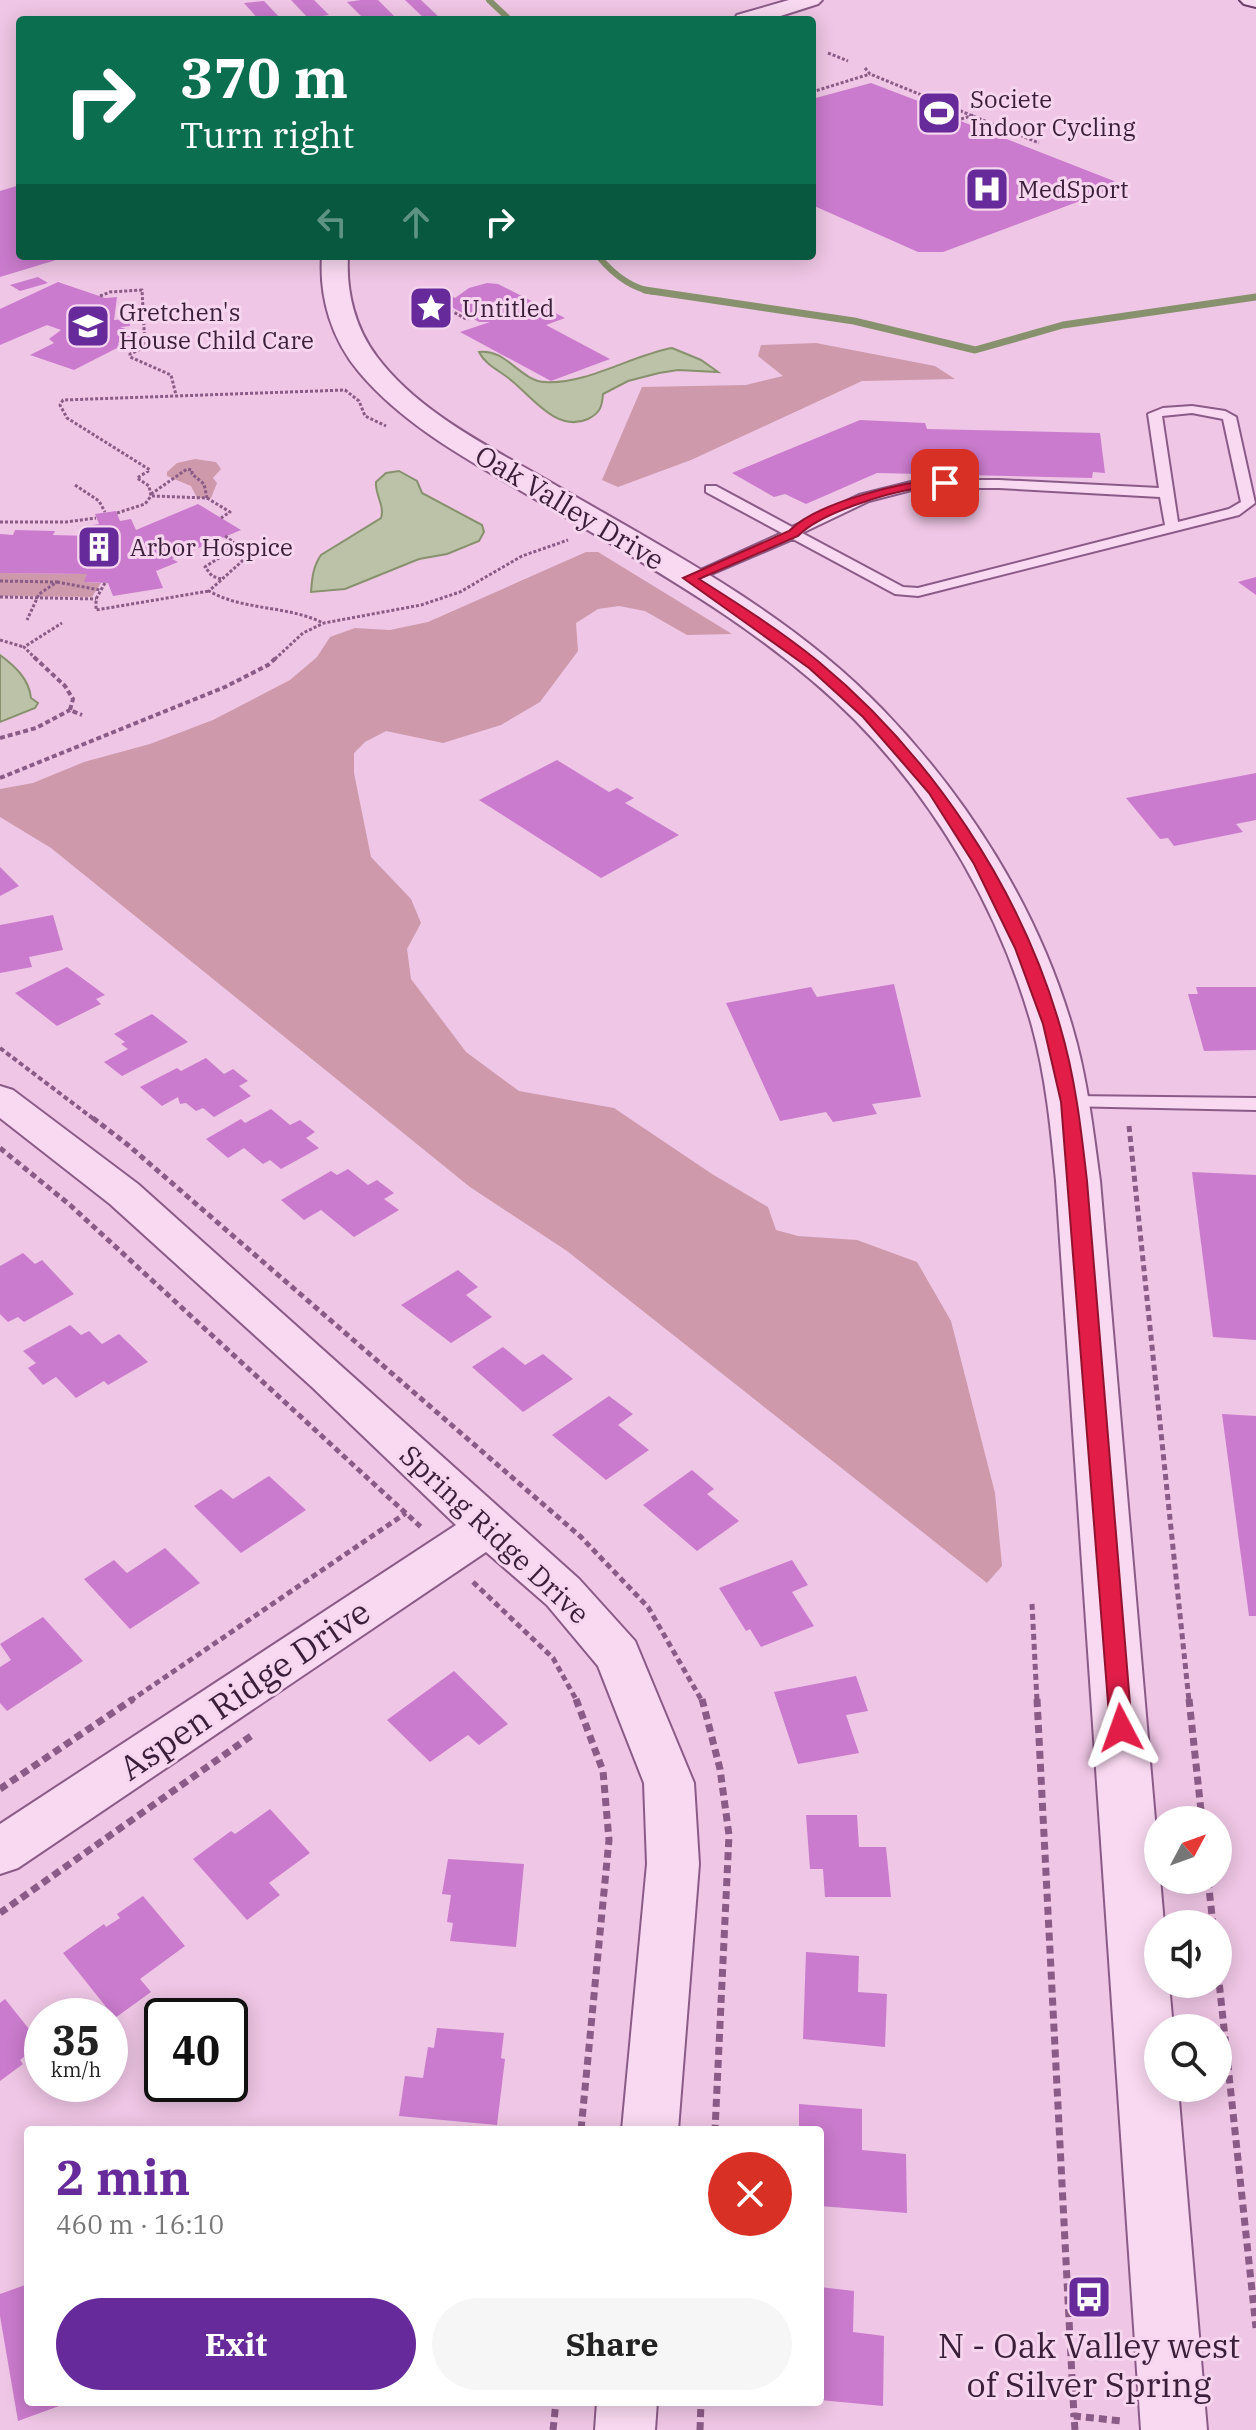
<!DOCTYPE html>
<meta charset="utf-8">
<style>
body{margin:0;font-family:"IBM Plex Serif",serif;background:#f6f6f6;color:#222;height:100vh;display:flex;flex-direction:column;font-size:30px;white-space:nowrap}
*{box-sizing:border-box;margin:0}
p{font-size:26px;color:#767676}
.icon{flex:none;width:44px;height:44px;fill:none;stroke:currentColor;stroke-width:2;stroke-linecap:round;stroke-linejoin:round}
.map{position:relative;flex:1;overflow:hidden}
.drawer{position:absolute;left:24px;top:2126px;width:800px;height:280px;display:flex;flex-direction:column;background:#fff;border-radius:8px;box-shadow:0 4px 20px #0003}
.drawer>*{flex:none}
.banner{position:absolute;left:16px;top:16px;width:800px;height:244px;border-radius:8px;box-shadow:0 4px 20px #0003;background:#0b6e4f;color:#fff;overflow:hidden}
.needle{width:52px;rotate:49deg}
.controls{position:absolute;left:1144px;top:1806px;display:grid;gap:16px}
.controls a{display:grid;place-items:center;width:88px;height:88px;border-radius:50%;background:#fff;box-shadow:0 4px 20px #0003;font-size:40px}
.speed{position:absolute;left:24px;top:1998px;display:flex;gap:16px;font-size:40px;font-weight:700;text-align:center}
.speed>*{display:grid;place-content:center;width:104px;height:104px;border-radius:50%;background:#fff;box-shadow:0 4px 20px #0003;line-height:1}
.speed small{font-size:20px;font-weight:400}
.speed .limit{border:4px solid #111;border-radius:12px;background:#fff;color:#111}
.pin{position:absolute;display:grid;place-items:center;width:68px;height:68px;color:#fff;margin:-34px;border-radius:16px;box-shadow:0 4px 12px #0006}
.me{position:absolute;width:88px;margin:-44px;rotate:356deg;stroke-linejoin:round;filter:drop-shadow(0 0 6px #0008)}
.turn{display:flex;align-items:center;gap:28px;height:168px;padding:0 32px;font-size:36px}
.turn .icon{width:104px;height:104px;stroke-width:2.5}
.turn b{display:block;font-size:56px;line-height:68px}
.lanes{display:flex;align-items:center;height:76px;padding:0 32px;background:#0003;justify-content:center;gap:40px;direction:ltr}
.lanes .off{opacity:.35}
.round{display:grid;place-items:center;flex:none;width:84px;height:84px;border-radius:42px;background:#f6f6f6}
.overview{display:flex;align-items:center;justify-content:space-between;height:136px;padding:0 32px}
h1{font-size:48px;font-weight:800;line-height:60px;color:#672a9a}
.cta{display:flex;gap:16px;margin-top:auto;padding:16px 32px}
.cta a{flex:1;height:92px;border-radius:48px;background:#672a9a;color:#fff;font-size:32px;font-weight:800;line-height:92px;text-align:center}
.cta a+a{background:#f6f6f6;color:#222}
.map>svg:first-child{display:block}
</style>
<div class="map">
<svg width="1256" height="2430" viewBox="0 0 1256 2430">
<rect width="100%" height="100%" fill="#efc6e5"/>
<g fill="#cd99ab">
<path d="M816,343L935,366L955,379L862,381L691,460L618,487L602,480L642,387L746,385L783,376L758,356L761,345Z"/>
<path d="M195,459L216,462L221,469L213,478L217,483L211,498H197L191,486L167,476V472L177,463Z"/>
<path d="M586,552H598L732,634L687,635L645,611L619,606L598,609L576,623L578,651L540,702L501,725L443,743L386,731L365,742L354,753V773L371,857L411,899L421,923L407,949L411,979L466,1052L519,1091L614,1108L712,1174L768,1207L776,1230L798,1236L857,1240L917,1262L951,1321L995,1493L1002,1566L987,1583L567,1251L470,1187L51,848L0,817V789L33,783L84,762L150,744L213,720L290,680L317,657L330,637L355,628L390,630L428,622Z"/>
<path d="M0,573L87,574L85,582L101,583L92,597L0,596Z"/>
</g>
<g fill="#bcc2a7" stroke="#87916d" stroke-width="2">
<path d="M672,348L701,360L718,372L678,370L659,373L628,381L603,394C602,407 600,413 588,419C557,433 532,397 512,381C501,371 486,366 479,352C506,348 520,381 545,382C586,385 632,355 672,348Z"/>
<path d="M399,471L417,481L422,493L482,525L484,532L479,541L447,554L419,559L345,589L311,592C312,579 313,566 321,555L381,518C385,506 375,495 376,482L386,473Z"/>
<path d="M0,655C15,666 29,679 31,698L38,703L35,708L0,722Z"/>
</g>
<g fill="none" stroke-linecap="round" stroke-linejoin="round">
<g stroke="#87916d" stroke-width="6">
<path d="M489,0L510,20"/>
<path d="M598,256C613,274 631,289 655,292"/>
</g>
<path stroke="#87916d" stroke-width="7" d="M645,290L854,321L975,350L1063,325L1256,297"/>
</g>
<g fill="#ca7bcd">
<path d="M291,0H314L329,15L308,18Z"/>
<path d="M361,0H378L398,20H365L347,2Z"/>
<path d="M405,0H421L442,20H426Z"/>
<path d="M264,1L282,20H259L244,3Z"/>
<path d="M871,83L939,109L938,116L934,118H953L973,126L1114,181L1115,188L943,252H918L812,205V99Z"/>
<path d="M20,185V256L66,257L0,277V191Z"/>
<path d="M38,277L48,283L20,291L10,285Z"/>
<path d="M58,282L105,298L117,297L114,320L129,319L130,326L120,327L137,333L118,343L119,347L74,370L30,355L54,343L49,339L61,330L47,325L0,345V309Z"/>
<path d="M487,283L498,284L565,318L546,325L610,359L551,381L460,332L490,322H479L435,298L448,294L455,298L469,288Z"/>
<path d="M860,420L925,423L927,429L1100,433L1105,473L1093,472L1092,478L877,473L806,504L785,494L774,497L732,473Z"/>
<path d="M198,504L241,530L172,559L178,562L156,571L163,588L113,596L108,583L84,582L87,574L0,573V534L13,535L15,530L55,531L53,535L89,536L86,526L99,524L95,514L116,511L120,521L131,519L136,530Z"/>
<path d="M1256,577V595L1238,582Z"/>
<path d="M557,760L609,792L617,788L634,798L625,803L679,835L601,878L479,800Z"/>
<path d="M1256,773V820L1236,824L1243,832L1174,846L1168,838L1160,839L1126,798Z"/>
<path d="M0,867L19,886L0,896Z"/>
<path d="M53,915L63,950L29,957L32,967L0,973V925Z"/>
<path d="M67,967L105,995L96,999L101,1004L57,1026L15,993Z"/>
<path d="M894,984L921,1097L872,1104L877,1114L833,1122L826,1112L780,1121L726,1003L811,987L817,997Z"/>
<path d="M1196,987H1256V1050L1204,1051L1188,994H1198Z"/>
<path d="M152,1014L188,1042L122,1076L104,1062L128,1049L121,1044L125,1042L114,1034Z"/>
<path d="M206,1058L224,1074L233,1069L248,1081L239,1086L251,1096L214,1117L203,1108L196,1111L186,1103L180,1104L178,1097L162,1106L140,1087L177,1068L181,1071Z"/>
<path d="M271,1109L290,1125L300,1120L315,1132L306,1138L319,1148L281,1169L270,1160L263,1164L244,1148L228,1158L206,1139L241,1119L245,1123Z"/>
<path d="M348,1169L368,1185L377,1180L394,1193L384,1199L399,1210L354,1237L321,1210L304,1220L281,1200L331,1171L337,1175Z"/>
<path d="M1192,1172L1256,1175V1340L1213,1337Z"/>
<path d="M23,1253L35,1264L42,1260L74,1294L24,1322L18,1317L8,1322L0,1314V1266Z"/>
<path d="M458,1270L478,1287L466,1295L492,1317L451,1343L401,1305Z"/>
<path d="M70,1325L81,1335L89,1331L102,1344L119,1334L148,1362L108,1385L104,1381L76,1398L56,1377L43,1385L28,1368L36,1363L23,1351Z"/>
<path d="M503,1347L525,1365L543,1354L573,1379L523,1412L472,1367Z"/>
<path d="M609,1396L633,1414L618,1425L649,1450L606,1480L552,1435Z"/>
<path d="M1222,1414L1256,1416V1616H1249Z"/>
<path d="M692,1470L714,1489L707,1494L739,1521L697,1551L643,1505Z"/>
<path d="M269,1476L306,1510L241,1553L194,1506L221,1489L233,1499Z"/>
<path d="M165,1548L200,1583L130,1629L84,1579L114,1560L127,1573Z"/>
<path d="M792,1560L808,1585L792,1592L814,1626L761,1647L750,1629L746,1631L719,1588Z"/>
<path d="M43,1617L83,1661L7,1711L0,1703V1667L11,1660L0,1644Z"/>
<path d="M454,1671L508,1724L479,1745L468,1735L430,1762L387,1720Z"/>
<path d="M856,1676L868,1711L846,1715L859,1753L798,1764L774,1692Z"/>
<path d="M270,1809L310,1853L269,1883L280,1895L247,1920L193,1859L231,1831L235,1834Z"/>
<path d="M806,1815H857L859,1847H886L891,1897H825L823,1869H810Z"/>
<path d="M448,1859L524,1864L516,1947L450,1941L453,1923L447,1922L451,1895L442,1894Z"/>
<path d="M143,1896L185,1946L140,1979L151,1992L115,2018L63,1953L104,1924L106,1927L120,1918L117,1914Z"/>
<path d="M806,1952L859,1956L858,1992L887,1994L885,2047L803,2039Z"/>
<path d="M5,1999L41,2044L20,2060L23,2064L0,2081V2003Z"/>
<path d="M437,2028L504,2033L501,2058L505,2059L497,2125L399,2116L405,2076L423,2078L428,2047L434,2048Z"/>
<path d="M799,2104L862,2109V2150L906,2154L907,2213L820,2206V2130H799Z"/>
<path d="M28,2284V2402H70L18,2421L0,2316V2294Z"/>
<path d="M820,2287L854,2291L853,2332L884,2336L883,2406L820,2400Z"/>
</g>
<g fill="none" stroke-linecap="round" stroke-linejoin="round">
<g stroke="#8b5b87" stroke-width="4">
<g id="service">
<path d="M1192,406L1225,411L1236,417L1255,503L1239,515L918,596L895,594L793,539L695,581L690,582L683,578L782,533L706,492V486H716L792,527L859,495L919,480H999L1159,488L1148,414L1163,408ZM1192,413L1223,419L1241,502L1229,509L1178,522L1162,416ZM919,488H999L1160,497L1165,525L918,588L903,587L802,533L869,501Z"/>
<path d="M1070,1096L1256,1098V1110L1063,1106L1060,1102L1063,1098Z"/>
</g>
</g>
<g stroke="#8b5b87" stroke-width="4">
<g id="minor">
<path d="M0,1086L13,1090L138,1184L579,1579L635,1641L694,1783L699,1864L678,2130H622L647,1864L644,1783L598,1666L547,1605L486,1552L18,1868L0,1874V1824L456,1525L312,1387L110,1204L0,1118Z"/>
<path d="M597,2402H657L655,2430H595Z"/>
</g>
</g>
<g stroke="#8b5b87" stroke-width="4">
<g id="tertiary">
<path d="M789,0H822L818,4L768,20H734L737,15Z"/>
<path d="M322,256H348C346,292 355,328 377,357C419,413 490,447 550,482C665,549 789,612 882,709C968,798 1037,907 1072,1026C1087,1076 1093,1129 1100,1181L1164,1924H1158V1984H1169L1173,2028H1158V2088H1178L1207,2430H1141L1056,1181C1051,1129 1046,1077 1032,1026C1000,913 938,804 855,720C764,629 651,568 542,503C478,465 408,430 359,372C332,340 319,298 322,256Z"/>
</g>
</g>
<g stroke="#6c3e6a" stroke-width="4">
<path id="secondary" d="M1240,0H1256V7L1244,4Z"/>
</g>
<g stroke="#8b5b87" stroke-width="3" stroke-dasharray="3 2" stroke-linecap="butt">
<path d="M828,53L848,61"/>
<path d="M865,68L870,74L1039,143"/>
<path d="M812,92L870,74"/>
<path d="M939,113L964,111"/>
<path d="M942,125L974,115"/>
<path d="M100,296L110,292L142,290L145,347L130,354V357L171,375L176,395"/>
<path d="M437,303L466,319L480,317"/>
<path d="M75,485L99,501L105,512"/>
<path d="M151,494L187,469L192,470V474L204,484L207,498L152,496"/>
<path d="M207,498L230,512L221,518"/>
<path d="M117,513L145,504L151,496L149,486L137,478L150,470L67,418L60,405L63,400L345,390L359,401L365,416L386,426"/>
<path d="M0,522H66L96,518"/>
<path d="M225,536L250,554L209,591C244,611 287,605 323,623"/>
<path d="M221,579L212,576L205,567L228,552L229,546L235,542"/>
<path d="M0,581L57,582L39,594L27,620"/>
<path d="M57,582L100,590"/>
<path d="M105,583L96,599V610L209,591"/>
<path d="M0,597L96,599"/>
<path d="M0,640L24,647"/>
<path d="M36,659L24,647L62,623"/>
<path d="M275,659L303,633L324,623L421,605L460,592L522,556L568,540"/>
</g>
<g stroke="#8b5b87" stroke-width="4" stroke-dasharray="5 3" stroke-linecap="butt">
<path d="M34,657L65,686L73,699L70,710L82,715"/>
<path d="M0,738L36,728L70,710"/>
<path d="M0,778L225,687L268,665L277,657"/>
<path d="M0,1048L95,1120"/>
</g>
<g stroke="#8b5b87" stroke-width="5" stroke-dasharray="6 4" stroke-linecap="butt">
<path d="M93,1118L128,1145L581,1537L648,1607L702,1701"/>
<path d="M1129,1126L1189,1701"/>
<path d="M0,1148L70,1205L422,1528"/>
<path d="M473,1582L553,1658L577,1701"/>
<path d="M1032,1604L1037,1701"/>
<path d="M130,1701L406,1513"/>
</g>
<g stroke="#8b5b87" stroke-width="7" stroke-dasharray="8 5" stroke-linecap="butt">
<path d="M576,1699L603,1771L609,1840L581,2130"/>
<path d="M702,1699L720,1769L729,1835L715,2130"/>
<path d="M1037,1699L1074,2416"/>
<path d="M1189,1699L1202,1820"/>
<path d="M0,1789L133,1699"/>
<path d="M1208,1880L1213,1924"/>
<path d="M0,1913L251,1736"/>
<path d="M1218,1972L1256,2328"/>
<path d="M553,2430L556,2402"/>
<path d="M700,2430L701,2402"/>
<path d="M1075,2430L1074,2416L1122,2421"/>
</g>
<use href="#service" fill="#f9d9f1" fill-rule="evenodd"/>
<use href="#minor" fill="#f9d9f1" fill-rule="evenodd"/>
<use href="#tertiary" fill="#f9d9f1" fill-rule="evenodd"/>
<use href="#secondary" fill="#f9d9f1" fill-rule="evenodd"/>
</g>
<path fill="#e11d48" stroke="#92132f" stroke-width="2" d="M945,479L950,480V485C939,487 929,486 919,488C886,493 820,513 798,536L699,579C740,605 781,631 819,662C930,754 1020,887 1060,1026C1075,1076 1081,1128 1087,1181L1132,1728L1129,1734L1121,1737L1113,1734L1110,1728L1061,1102L1043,1024L1015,948L974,864L929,793L863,717L809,668L683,578L789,531C817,502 905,481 945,479Z"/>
<defs>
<g id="stadium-square" transform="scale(2.3)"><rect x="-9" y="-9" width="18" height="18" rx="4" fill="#672a9a" stroke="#f6d5ee"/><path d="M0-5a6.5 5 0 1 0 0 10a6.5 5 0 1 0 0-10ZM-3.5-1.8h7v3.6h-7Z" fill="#fff"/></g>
<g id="hospital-square" transform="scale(2.3)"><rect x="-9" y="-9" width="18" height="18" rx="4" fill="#672a9a" stroke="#f6d5ee"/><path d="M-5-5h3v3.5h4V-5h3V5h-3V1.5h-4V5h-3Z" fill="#fff"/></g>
<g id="sight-square" transform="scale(2.3)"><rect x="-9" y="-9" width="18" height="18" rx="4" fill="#672a9a" stroke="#f6d5ee"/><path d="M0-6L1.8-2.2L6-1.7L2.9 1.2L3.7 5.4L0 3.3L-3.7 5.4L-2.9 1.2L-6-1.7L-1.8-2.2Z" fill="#fff"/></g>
<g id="school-square" transform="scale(2.3)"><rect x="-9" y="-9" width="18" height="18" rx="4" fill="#672a9a" stroke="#f6d5ee"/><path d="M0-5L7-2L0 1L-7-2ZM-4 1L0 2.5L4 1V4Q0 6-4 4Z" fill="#fff"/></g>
<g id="building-square" transform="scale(2.3)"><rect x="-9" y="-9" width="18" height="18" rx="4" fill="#672a9a" stroke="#f6d5ee"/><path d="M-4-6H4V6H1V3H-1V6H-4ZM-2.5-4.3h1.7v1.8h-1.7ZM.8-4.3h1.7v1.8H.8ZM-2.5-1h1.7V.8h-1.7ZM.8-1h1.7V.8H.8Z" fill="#fff"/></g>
<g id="bus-square" transform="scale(2.3)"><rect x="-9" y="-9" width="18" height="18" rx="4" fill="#672a9a" stroke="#f6d5ee"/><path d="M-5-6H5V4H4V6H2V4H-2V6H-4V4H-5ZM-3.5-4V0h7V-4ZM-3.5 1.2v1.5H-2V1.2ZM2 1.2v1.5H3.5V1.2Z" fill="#fff"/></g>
</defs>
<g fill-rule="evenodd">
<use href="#stadium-square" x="939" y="113"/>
<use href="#hospital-square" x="987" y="189"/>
<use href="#sight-square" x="431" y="308"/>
<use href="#school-square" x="88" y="326"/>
<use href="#building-square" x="99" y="547"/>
<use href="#bus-square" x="1089" y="2297"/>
</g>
<g text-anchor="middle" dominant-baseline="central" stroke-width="6" stroke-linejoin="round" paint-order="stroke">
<g font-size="24" fill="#3b1f3a" stroke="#f6d5ee" text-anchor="start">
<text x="970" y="99">Societe<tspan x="970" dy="28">Indoor Cycling</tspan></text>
<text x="1018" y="189">MedSport</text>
<text x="462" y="308">Untitled</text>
<text x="119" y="312">Gretchen's<tspan x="119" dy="28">House Child Care</tspan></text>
<text x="130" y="547">Arbor Hospice</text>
</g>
<g font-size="28" fill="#3b1f3a" stroke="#f6d5ee">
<text transform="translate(570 507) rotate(31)">Oak Valley Drive</text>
<text transform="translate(495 1534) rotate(43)">Spring Ridge Drive</text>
</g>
<g font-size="34" fill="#3b1f3a" stroke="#f6d5ee">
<text transform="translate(244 1689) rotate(-34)">Aspen Ridge Drive</text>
</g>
<g font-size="34" fill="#3b1f3a" stroke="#f6d5ee">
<text x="1089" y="2345">N - Oak Valley west<tspan x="1089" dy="39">of Silver Spring</tspan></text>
</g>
</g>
</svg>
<div class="controls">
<a><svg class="needle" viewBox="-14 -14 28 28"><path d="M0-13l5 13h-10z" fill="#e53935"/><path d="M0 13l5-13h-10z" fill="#767676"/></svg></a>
<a><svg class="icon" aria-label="sound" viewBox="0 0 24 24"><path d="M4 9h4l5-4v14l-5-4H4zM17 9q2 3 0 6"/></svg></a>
<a><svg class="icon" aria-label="search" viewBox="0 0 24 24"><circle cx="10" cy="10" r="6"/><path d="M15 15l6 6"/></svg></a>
</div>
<div class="speed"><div>35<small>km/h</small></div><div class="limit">40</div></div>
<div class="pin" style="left:945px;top:483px;background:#d93025"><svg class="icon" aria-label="arrive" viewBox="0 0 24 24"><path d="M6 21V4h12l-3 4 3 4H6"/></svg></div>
<svg class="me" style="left:1121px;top:1728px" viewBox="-20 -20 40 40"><path d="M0-17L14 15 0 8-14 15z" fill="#e11d48" stroke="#fff" stroke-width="4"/></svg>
<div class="banner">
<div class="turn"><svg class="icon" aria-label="right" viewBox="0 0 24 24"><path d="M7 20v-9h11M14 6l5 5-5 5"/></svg><div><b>370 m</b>Turn right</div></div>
<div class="lanes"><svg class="icon off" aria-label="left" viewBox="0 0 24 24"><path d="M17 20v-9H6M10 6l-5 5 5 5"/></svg><svg class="icon off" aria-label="ahead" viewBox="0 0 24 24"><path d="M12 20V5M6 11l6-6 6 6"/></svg><svg class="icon" aria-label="right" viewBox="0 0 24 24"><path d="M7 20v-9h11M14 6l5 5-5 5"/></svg></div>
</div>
<section class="drawer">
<div class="overview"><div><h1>2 min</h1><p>460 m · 16:10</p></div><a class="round" style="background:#d93025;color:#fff"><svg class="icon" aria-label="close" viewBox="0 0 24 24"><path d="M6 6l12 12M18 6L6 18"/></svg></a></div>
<div class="cta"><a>Exit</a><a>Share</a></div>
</section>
</div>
